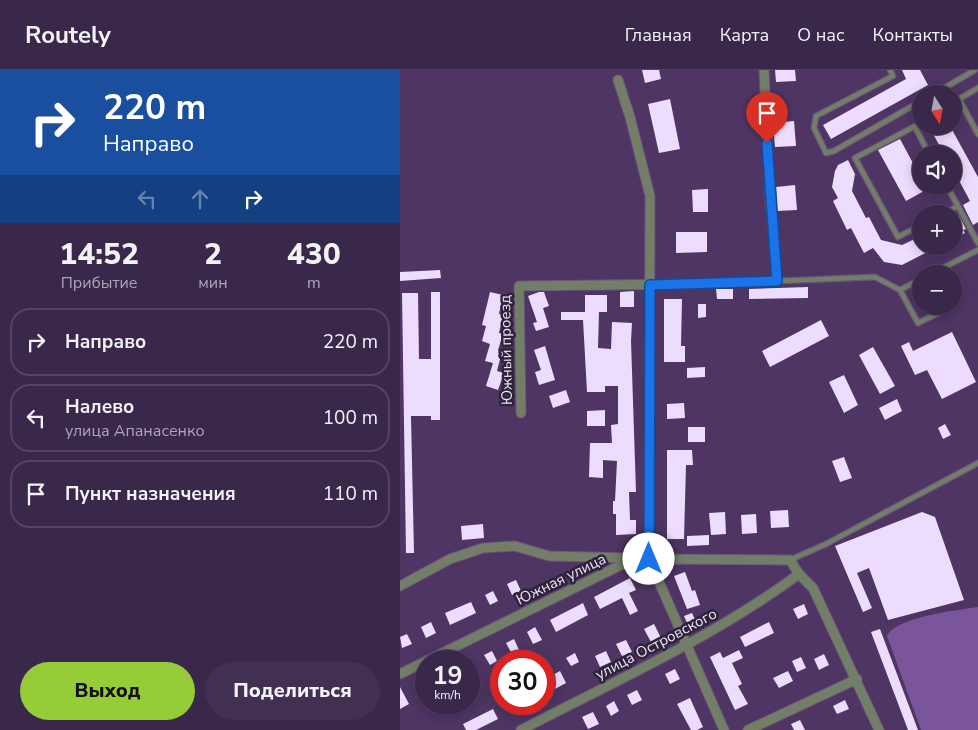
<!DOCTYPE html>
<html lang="ru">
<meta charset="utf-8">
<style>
body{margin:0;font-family:"Nunito Sans",sans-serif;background:#413051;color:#f1f3f6;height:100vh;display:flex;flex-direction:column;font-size:19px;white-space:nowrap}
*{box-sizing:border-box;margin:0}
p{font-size:16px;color:#aba6b5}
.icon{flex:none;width:28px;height:28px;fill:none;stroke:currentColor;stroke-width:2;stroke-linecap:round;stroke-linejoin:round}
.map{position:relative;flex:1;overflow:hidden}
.panel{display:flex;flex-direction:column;background:#3a284a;width:400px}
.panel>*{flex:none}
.hud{background:#1a4fa0;color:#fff;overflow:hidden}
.needle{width:32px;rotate:169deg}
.fabs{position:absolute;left:512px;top:15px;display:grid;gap:10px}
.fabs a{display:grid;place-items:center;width:50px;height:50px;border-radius:50%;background:#3a284a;box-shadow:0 2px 12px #0003,0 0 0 1px #544462;font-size:25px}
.speed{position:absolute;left:15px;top:580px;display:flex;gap:10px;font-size:25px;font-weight:700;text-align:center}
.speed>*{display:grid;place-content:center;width:65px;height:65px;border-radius:50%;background:#3a284a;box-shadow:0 2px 12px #0003,0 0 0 1px #544462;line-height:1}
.speed small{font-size:12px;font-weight:400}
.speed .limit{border:8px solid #d22;background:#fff;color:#111}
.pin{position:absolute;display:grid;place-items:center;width:42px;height:42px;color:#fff;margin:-51px -21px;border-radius:50% 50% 50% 0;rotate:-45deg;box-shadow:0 0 5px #0007}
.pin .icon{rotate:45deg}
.me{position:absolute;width:55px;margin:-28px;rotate:0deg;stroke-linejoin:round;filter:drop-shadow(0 0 4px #0008)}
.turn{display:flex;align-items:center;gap:18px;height:105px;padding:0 20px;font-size:22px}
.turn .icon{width:65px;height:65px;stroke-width:2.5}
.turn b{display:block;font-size:35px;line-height:42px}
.lanes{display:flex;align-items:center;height:48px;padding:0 20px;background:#0003;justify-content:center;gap:25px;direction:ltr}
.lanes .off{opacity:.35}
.eta{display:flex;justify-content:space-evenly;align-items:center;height:85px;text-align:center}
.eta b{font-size:30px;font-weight:800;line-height:35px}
.primary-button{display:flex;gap:10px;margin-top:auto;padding:10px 20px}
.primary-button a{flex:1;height:58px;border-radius:30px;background:#97cc39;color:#111;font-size:20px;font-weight:800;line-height:58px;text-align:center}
.primary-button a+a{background:#413051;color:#f1f3f6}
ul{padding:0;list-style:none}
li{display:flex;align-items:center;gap:15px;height:68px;margin:0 10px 8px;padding:0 10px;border:2px solid #544462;border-radius:20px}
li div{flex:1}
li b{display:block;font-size:19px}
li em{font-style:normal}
header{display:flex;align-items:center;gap:30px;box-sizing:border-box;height:70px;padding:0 25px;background:#3a284a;border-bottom:1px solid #544462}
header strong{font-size:24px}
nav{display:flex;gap:28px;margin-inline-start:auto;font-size:18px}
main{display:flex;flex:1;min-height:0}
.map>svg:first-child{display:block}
</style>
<header>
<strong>Routely</strong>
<nav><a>Главная</a><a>Карта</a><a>О нас</a><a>Контакты</a></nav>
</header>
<main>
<section class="panel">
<div class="hud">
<div class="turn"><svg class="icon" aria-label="right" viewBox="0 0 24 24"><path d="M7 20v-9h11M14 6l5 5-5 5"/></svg><div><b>220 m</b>Направо</div></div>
<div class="lanes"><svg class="icon off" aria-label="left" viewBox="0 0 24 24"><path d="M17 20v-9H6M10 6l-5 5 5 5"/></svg><svg class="icon off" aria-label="ahead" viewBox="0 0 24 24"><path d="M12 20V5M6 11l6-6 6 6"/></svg><svg class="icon" aria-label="right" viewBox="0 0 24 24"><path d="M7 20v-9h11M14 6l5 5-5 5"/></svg></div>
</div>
<div class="eta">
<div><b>14:52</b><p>Прибытие</p></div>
<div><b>2</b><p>мин</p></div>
<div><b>430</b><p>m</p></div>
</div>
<ul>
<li><svg class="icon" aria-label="right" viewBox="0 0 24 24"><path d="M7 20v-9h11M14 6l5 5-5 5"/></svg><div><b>Направо</b></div><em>220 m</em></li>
<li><svg class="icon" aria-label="left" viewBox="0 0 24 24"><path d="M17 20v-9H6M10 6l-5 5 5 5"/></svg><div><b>Налево</b><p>улица Апанасенко</p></div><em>100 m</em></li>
<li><svg class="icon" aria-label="arrive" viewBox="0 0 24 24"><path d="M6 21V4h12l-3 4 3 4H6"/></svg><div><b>Пункт назначения</b></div><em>110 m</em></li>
</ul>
<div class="primary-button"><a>Выход</a><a>Поделиться</a></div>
</section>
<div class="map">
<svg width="578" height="660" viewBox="0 0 578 660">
<rect width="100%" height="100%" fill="#4e3563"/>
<path fill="#7b559c" d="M578,537V660H521L487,566C496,547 558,540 578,537Z"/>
<g fill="#ecdcfd">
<path d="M242,0H259L261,9L245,13Z"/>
<path d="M375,0H395L396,11L376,12Z"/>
<path d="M502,0H520L528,15L431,69L423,55L506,9Z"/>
<path d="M270,29L280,79L259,83L248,34Z"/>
<path d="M394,51L396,76L375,77L373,53Z"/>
<path d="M539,56H550L578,107V152L573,155L563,135L570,131L554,101V84H544L531,60Z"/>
<path d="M500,69L521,108V116H533L506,131L478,80Z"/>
<path d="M448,90L455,104L452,121L466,148L469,147L481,170L502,175L521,166V176H539L502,195L484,192L473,178L464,183L451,158L447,160L433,131L438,128L432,117L435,101L438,95Z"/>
<path d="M395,115L397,140L377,141L376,117Z"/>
<path d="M308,119V142H293L292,120Z"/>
<path d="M559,146L566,159L563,160L565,163L554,169V149Z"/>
<path d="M276,162H307V182L276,183Z"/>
<path d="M40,200L41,208L0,211V202Z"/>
<path d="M408,217V228L349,229V219Z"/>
<path d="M316,219H333V229H317Z"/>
<path d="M234,221V237H220V222Z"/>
<path d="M31,222H40V350H31V346H11L14,483H6L2,223H18L19,289H31Z"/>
<path d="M90,222L103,225L99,244L103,245L99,263L103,264L98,280L102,281L97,301L104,303L98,320L86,316L93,293L85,291L90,274L82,271L86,256L82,255Z"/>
<path d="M139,222H144L149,236L143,238L149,257L136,261L133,253L137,252L128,226Z"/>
<path d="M185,225H207V242H199L198,278L211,279L212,252L232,253L231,271L236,422H229L230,450H236V464L216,465V444H213V431H215L217,391L203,390V408L189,407L190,373H212L211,355L218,354V316H205V322H187L183,250H161V242H185Z"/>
<path d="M264,229H282L281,276H285V292H264Z"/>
<path d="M298,234H306V247L298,248Z"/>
<path d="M421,250L429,266L370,297L362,281Z"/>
<path d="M552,262L576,312L542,329L527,300L515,305L501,276L509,272L513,281Z"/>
<path d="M145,276L155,310L139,315L135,302L141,300L134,280Z"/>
<path d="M473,277L495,316L480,324L459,285Z"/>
<path d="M305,297V307L287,308V298Z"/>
<path d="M444,305L458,335L444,343L429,312Z"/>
<path d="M166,320L170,332L153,338L149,326Z"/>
<path d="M497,329L502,341L485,350L479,338Z"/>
<path d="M284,333L285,348L267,349V334Z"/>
<path d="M205,340V356H187V341Z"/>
<path d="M545,354L551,365L543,369L538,358Z"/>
<rect x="288" y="357" width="17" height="15"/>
<path d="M267,380H292L293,395H286L284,469H267Z"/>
<path d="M444,387L452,408L440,412L432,391Z"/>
<path d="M388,440L389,457L371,458L370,441Z"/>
<path d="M325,442L326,464L311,465L309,443Z"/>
<path d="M522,442L535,447L564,530L488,550L469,498L457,503L472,538L463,542L435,476Z"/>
<path d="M356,444L357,463L342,464L341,445Z"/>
<path d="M83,454L84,468L62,470L61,456Z"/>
<path d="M309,465V475L287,476V466Z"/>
<path d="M285,502L292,521L295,520L300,535L287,539L274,506Z"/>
<path d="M230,508L236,520L229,523L238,541L230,545L222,528L200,539L194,527Z"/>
<path d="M116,510L121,521L112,525L107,514Z"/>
<path d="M93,521L98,531L90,535L85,525Z"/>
<path d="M71,532L76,543L50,555L45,543Z"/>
<path d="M183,533L188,545L156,562L150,550Z"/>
<path d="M404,534L408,544L398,549L393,539Z"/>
<path d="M292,543L296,552L288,555L284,546Z"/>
<path d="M31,552L36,563L26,568L21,557Z"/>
<path d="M369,552L374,563L345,577L340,567Z"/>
<path d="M254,554L261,568L251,572L244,559Z"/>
<path d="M135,557L142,570L133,574L127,562Z"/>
<path d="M480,559L518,660H508L471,562Z"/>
<path d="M7,564L12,574L2,578L0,567Z"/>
<path d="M114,569L119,580L112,584L106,573Z"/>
<path d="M226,570L232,582L222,586L216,574Z"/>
<path d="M339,580L343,588L332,593L342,614L338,616L348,634L335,640L310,587L320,582L323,588Z"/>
<path d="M92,581L97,591L90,595L84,585Z"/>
<path d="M206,581L211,592L200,597L195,586Z"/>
<path d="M175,583L179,592L171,596L166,588Z"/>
<path d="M424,584L429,595L419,600L414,589Z"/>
<path d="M401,587L406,598L397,602L392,591Z"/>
<path d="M275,599L280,609L270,614L265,604Z"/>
<path d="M160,601L166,613L155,619L149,607Z"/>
<path d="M388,601L393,611L379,618L373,608Z"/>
<path d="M26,611V625L21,628L15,617Z"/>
<path d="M0,617L9,634L0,639Z"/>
<path d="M237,620L242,630L232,635L227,625Z"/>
<path d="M290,628L303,657L297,660H291L277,634Z"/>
<path d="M445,630L449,639L437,644L433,636Z"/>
<path d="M214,631L219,641L211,646L206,636Z"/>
<path d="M108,634H128L112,642Z"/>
<path d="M93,639L98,649L76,660H66L63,654Z"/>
<path d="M193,642L199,654L188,659L182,647Z"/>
<path d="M400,650L405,660H394L391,654Z"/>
</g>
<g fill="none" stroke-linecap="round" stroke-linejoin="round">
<g stroke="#6b547e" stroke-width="7">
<g id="lane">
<path d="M490,0L493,6L416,46L414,58L426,83L434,81L521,31"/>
<path d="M534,24L575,0"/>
<path d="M559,29L578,64"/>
<path d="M554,32L578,18"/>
<path d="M521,53L455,88L498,167L521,155"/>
<path d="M515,57L529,84"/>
<path d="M547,116L578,173"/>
<path d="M543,144L558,136"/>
<path d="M531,204L578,180"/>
<path d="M521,209L500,220L518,253L547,239"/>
<path d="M377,211L475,207L500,220"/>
<path d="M390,490L426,474L578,393"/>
</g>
</g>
<g stroke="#6b547e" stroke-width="11">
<g id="street">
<path d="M218,10L230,47L250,126L249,489L324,660"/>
<path d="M121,343L119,216L288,214L377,211L370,127L364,0"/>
<path d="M0,516L50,489L83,478L115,476L149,486L231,488"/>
<path d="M0,604L223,494L249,489L390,490L399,504L413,518L479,660"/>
<path d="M121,660C215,611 314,567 399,504"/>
<path d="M348,660L457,609"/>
</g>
</g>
<use href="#lane" stroke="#737e67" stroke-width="4.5"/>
<use href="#street" stroke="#737e67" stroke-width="9"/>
</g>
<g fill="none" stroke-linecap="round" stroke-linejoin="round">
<g stroke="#114b97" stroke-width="12">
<path id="route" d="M249,489L250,215L377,211L367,73"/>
</g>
<use href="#route" stroke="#1a73e8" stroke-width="9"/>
</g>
<g text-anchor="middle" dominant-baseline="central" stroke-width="5" stroke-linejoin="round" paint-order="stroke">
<g font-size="15" fill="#eddffb" stroke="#2e2338">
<text transform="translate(106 280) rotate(-91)">Южный проезд</text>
<text transform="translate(161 509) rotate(-26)">Южная улица</text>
<text transform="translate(256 574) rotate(-28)">улица Островского</text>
</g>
</g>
</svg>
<div class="fabs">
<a><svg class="needle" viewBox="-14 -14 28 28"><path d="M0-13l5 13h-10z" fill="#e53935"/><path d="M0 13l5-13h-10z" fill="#aba6b5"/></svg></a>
<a><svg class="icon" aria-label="sound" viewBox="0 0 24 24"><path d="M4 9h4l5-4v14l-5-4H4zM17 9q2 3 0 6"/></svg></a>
<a>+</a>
<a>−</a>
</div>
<div class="speed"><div>19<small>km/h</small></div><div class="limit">30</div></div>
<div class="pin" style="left:367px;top:73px;background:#d93025"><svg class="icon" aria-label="arrive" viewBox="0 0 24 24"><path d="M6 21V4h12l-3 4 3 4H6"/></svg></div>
<svg class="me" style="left:249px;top:489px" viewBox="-20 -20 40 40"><circle r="19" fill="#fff"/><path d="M0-13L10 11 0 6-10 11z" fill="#1a73e8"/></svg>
</div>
</main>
